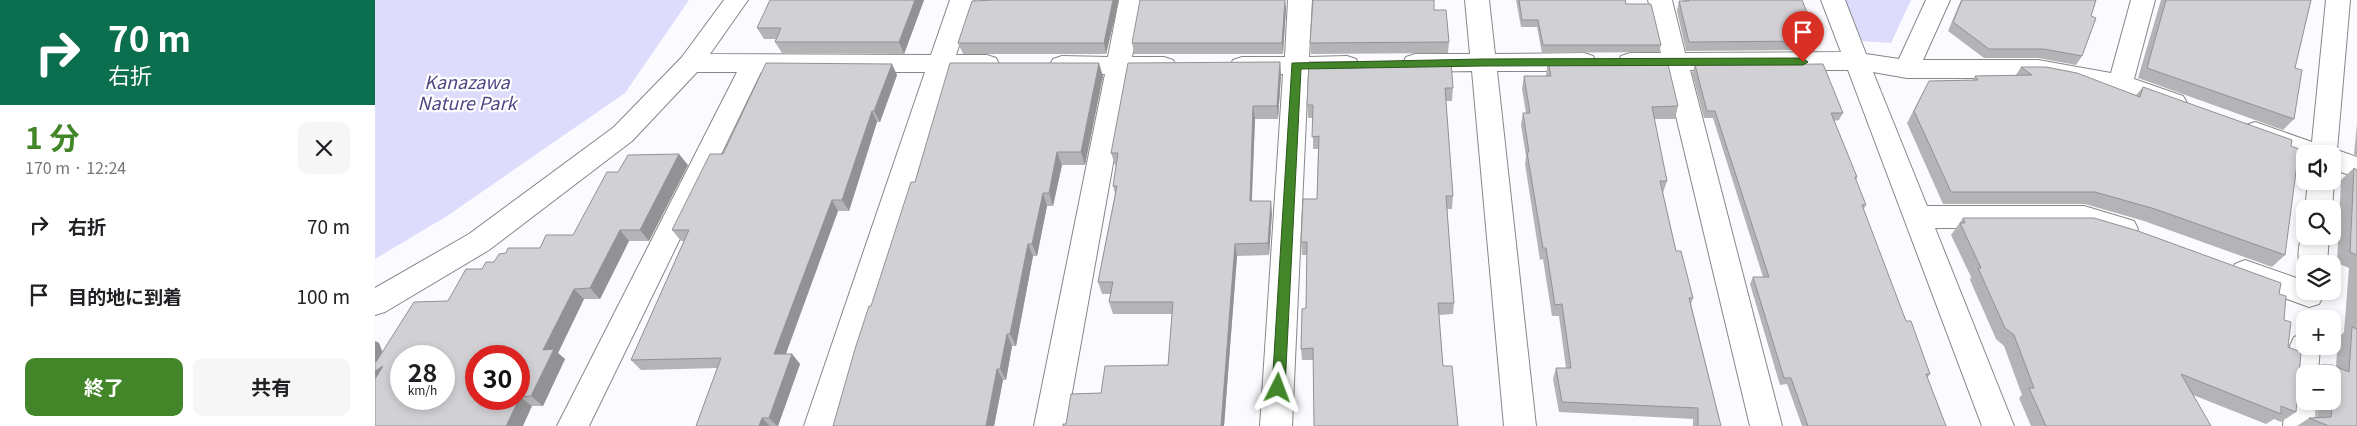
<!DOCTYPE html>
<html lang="ja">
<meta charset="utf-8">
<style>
body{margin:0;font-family:Georgia,"Noto Sans JP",serif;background:#f6f6f6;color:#202124;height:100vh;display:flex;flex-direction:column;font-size:19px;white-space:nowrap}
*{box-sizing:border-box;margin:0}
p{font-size:16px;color:#757577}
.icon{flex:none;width:28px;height:28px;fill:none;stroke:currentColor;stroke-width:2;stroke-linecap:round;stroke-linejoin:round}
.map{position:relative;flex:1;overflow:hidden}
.side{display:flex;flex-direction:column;background:#fff;width:375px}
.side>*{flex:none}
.guide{background:#0b6e4f;color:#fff;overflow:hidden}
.controls{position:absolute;left:1921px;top:145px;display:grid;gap:10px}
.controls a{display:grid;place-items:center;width:45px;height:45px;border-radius:10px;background:#fff;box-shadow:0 2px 8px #0003;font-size:25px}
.speed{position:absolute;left:15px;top:345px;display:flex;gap:10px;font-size:25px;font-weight:700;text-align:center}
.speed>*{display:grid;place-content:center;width:65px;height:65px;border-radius:50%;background:#fff;box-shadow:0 2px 8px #0003;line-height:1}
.speed small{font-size:12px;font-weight:400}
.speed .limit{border:8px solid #d22;background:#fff;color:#111}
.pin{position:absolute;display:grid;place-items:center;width:42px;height:42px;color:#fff;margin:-51px -21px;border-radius:50% 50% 50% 0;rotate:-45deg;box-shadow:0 0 5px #0007}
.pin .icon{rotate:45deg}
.me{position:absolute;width:55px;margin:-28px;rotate:3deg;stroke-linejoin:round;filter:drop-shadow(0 0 4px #0008)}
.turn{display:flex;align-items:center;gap:18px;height:105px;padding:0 25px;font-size:22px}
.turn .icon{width:65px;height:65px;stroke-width:2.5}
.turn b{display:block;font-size:35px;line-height:42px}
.round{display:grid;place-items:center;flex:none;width:52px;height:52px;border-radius:10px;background:#f6f6f6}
.headline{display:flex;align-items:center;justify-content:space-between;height:85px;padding:0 25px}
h1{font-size:30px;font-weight:700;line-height:38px;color:#438629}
.action{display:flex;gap:10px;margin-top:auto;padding:10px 25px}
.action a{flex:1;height:58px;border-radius:10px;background:#438629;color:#fff;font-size:20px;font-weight:700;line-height:58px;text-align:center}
.action a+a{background:#f6f6f6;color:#202124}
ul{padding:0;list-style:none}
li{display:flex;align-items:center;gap:15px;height:70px;padding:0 25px}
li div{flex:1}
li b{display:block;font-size:19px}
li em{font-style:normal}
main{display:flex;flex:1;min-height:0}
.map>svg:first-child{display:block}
</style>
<main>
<section class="side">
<div class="guide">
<div class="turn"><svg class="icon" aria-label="right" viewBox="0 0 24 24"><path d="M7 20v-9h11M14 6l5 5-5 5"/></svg><div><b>70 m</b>右折</div></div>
</div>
<div class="headline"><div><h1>1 分</h1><p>170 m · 12:24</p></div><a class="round"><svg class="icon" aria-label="close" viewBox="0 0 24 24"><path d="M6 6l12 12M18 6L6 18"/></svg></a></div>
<ul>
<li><svg class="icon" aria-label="right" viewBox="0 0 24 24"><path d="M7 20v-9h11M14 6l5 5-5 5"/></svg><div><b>右折</b></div><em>70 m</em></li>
<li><svg class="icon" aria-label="arrive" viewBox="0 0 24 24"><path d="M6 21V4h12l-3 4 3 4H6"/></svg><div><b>目的地に到着</b></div><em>100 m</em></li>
</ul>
<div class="action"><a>終了</a><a>共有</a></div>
</section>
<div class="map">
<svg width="1982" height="426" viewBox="0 0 1982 426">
<rect width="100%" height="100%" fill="#fbfafe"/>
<g fill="#dedcfd">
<path d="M0,0H314L250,93L72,216L0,259Z"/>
<path d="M1469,0H1536L1516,43L1486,41Z"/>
</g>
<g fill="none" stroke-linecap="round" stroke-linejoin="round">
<g stroke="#87878a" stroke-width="2">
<g id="minor">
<path d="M349,0H373L335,54L556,55L575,0H599L581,55H612L621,58L624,64L621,70L612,73H575L461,426H429L550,72H386L214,426H182L362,72H322L257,141L114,250L10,312L0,315V288L94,234L239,127L307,57Z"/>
<path d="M744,0H768L757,57H789L798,60L801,66L798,72L789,75L754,74L691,426H659L730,74H687L678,71L675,65L678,59L687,56L733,57Z"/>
<path d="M913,0H937L934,57L972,56L981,59L984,65L981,71L972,74H933L917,426H885L908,74L867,75L858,72L855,66L858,60L867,57H910Z"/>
<path d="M1090,0H1114L1120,54L1209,53L1218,56L1221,62L1218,68L1209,71H1122L1161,426H1129L1097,71L1040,72L1031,69L1028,63L1031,57L1040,54H1095Z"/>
<path d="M1273,0H1297L1310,53L1466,52L1446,0H1470L1491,54L1524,59L1551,0H1575L1548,60H1663L1736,73L1756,0H1780L1759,79L1808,96L1812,103L1808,110L1799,112L1742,92L1663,78H1532L1498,72L1552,206H1709L1759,221L1763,229L1759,237L1749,240L1709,228H1560L1639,426H1607L1473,70H1315L1407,426H1375L1290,70L1255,71L1246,68L1243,62L1246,56L1255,53H1286Z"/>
<path d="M1951,0H1975L1962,150L1982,157V178L1958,169V154H1930V160L1871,139L1867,132L1871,125L1880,122L1937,142Z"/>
<path d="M1958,177L1959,181L1957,209L1930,210L1933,181H1958Z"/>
<path d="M1930,228V236H1954L1952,264H1930V273C1919,264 1924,240 1930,228Z"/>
<path d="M1870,260L1930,281V291H1947L1949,295L1944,304L1934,307L1860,280L1856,272L1860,264Z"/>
<path d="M1930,333V346H1945L1943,374H1930V401H1941L1940,426H1908L1915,346L1919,337Z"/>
</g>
</g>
<use href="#minor" fill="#fff" fill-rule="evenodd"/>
</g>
<g fill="#b4b4b7">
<path d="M549,0L529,54L407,53L400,42L401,39H389L382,28Z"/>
<path d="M744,0L731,54H588L583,43Z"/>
<path d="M1141,0H1250L1251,4L1286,45L1284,52L1167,53L1162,27H1146Z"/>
<path d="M1308,0H1427L1438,27L1436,31L1441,41L1436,50L1311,51L1302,11L1304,1H1308Z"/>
<path d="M1586,0H1721L1716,16L1707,56L1701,65L1663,58H1609L1573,31Z"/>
<path d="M1786,0H1936L1920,68L1919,119L1908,130L1763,78Z"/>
<path d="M911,8L908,54H759L757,43Z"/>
<path d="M1059,10L1074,42L1073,53L936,54L935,43Z"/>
<path d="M1173,61L1303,106L1300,119H1279L1292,181L1288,193L1301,251L1318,298L1316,304L1346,426H1318V419L1184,412L1178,379L1181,368H1191L1184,316H1177L1168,259L1165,260L1150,164L1151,156L1146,125L1148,113H1151L1147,89L1149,76H1171V74Z"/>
<path d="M905,62L906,75L903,119H880L877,201L897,213L894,255L862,256L849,426H688L726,393L793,365L797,314H738L734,302L736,294H727L723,282L740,194L738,186L741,165H740L736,153Z"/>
<path d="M934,62L1078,88L1077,101H1071L1078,196L1077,209H1072L1079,303L1078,314L1064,315L1068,366L1083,426L938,360H927L926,349L931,308L932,255H927L926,242L942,199L943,149H938V118H933L932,105Z"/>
<path d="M1320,65L1468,113L1464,120L1459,121L1482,177L1481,180L1491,205L1488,210L1531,321L1555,374L1552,378L1571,426H1427L1412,384L1405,385L1375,284L1378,277H1388L1338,118H1329L1317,73Z"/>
<path d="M1646,67L1761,95L1768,87L1916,146L1910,255L1897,267L1769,221L1710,204H1568L1532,123L1554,81L1598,80L1600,76L1641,75Z"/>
<path d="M522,75L505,122H502L474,211H463L411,354H417L425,364L403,426H321L342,368L266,370L256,360L309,241H306L297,230L348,154Z"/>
<path d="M728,76L710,165H687L678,206H672L662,256H658L641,346H637L631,380H628L619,426H458L540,182Z"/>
<path d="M1982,124V156L1979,154Z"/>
<path d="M313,165L274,241H254L225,299H209L183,353L190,359L168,406H157L0,426V341L4,343L7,353L73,301L107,269L119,262L131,253L165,248L198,235Z"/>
<path d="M1979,168L1982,170V426H1922L1934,418H1942L1943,401H1958V374H1935L1946,365L1961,367L1963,338L1969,332L1974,268L1962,263L1966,180Z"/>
<path d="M1588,218L1904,294L1913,347L1921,412L1906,422L1899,419L1891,424L1818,395L1836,426H1656L1644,398L1647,395L1629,346L1621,339L1595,280L1596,277L1576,235Z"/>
</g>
<g fill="#929295">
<path d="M540,0H549L529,54L524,42Z"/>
<path d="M738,0H744L731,54L729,43Z"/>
<path d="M910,0L911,8L908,54L907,43Z"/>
<path d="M905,62L906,75L903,119L902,106Z"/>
<path d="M724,63L728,76L710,165L706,152Z"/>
<path d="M517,64L522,75L505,122L499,111Z"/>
<path d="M878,106L880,119L876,213L875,201Z"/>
<path d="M497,111L502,122L474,211L467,200Z"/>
<path d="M682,152L687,165L678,206L674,193Z"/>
<path d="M304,154L313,165L274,241L265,230Z"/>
<path d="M668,193L672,206L662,256L657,244Z"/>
<path d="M457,200L463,211L407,364L399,354Z"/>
<path d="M896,201L897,213L894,255L893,243Z"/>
<path d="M245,230L254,241L225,299L215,288Z"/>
<path d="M653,244L658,256L641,346L635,334Z"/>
<path d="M860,244L862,256L849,426H846Z"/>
<path d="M199,289L209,299L183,353L190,359L168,406L156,396L168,350Z"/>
<path d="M632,334L637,346L631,380L625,369Z"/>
<path d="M0,341L4,343L15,371L0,388V371L1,362L0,359Z"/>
<path d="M417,354L425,364L403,426H402L394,418Z"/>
<path d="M622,369L628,380L619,426H611Z"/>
<path d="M145,397L157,406L148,426H131Z"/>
<path d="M387,418L395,426H384Z"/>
</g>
<g fill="#d1d1d5" stroke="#929295" fill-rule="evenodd">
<path d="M395,0H540L524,42H400L406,28H382Z"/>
<path d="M621,0H738L729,43H583L597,1Z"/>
<path d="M765,0H910L907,43H757Z"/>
<path d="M938,0H1059V10H1071L1074,42L935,43Z"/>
<path d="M1144,0H1250L1251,4H1276L1286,45H1168L1163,20H1147Z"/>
<path d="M1314,0H1427L1438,27H1435L1441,41L1314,42L1304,1H1314Z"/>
<path d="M1587,0H1721L1716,16L1721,18L1707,56L1669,49H1614L1578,22Z"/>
<path d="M1791,0H1936L1920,68L1927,70L1919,119L1772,68Z"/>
<path d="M1292,60L1303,106L1277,107L1292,181H1285L1301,251H1306L1318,298H1314L1346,426H1323V408L1187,402L1181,368H1196L1187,304L1180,305L1171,248H1168L1152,152H1154L1148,113H1155L1149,76H1176L1173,61Z"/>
<path d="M1076,61L1078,88H1070L1078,196H1071L1079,303H1063L1068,366H1077L1083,426H939L938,348L926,349L927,309L931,308L932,242H926L928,199H942L944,136L937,137L938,105H932L934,62Z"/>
<path d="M905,62L902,106H878L875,201H896L893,243L860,244L846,426H688V424H691L696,394L726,393L730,366L793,365L798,302H734L738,282H723L742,186H738L743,153H736L753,63Z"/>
<path d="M391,63L517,64L499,111H497L467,200H457L399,354H417L394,418H387L384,426H321L346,358L256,360L314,230H297L335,154H348Z"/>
<path d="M575,63H724L706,152H682L674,193H668L657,244H653L635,334H632L625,369H622L611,426H458L480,349L494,306H496L536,182H540Z"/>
<path d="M1448,64L1468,113H1456L1482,177H1480L1491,205H1487L1531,321H1536L1555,374H1551L1571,426H1433L1416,378H1409L1378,277H1394L1340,111H1332L1320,65Z"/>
<path d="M1646,67H1671L1702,73L1765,97L1768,87L1917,140L1916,146L1924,149L1910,255L1780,209L1720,192H1576L1539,111L1554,81L1603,80L1600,76L1657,75Z"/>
<path d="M304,154L265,230H245L215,288L199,289L168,350L179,349L156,396L145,397L131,426H0V379L8,366L0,371V359L1,362L39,302L73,301L91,269H107L111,262H119L124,254L131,253L133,248H165L171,235H198L232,172H243L253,155ZM26,356H69V399H26ZM101,356H144V399H101Z"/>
<path d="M1979,168L1982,170V255L1975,252Z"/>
<path d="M1588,218H1719L1763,231L1906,283L1904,294L1911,296L1909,320L1916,322L1913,347L1926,352L1921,412L1906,406V414L1806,374L1836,426H1671L1654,388H1659L1639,335L1630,328L1603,268H1606L1585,223H1590Z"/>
<path d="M1977,327L1982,329V426H1954L1934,418L1956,417L1958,401V374H1946V365H1957L1974,372Z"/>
</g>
<path fill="#438629" stroke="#2c571b" d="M1428,58L1433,62L1428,65L1107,66L926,69L910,388L908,392L903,394L899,392L897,388L917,63L1107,59Z"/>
<g text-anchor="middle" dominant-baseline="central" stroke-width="4.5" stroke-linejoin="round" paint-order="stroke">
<g font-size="18" font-style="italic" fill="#504785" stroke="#fff">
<text x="92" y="81">Kanazawa<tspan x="92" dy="21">Nature Park</tspan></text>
</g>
</g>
</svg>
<div class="controls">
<a><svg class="icon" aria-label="sound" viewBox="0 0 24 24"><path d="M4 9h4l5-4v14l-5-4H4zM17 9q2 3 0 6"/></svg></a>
<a><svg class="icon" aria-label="search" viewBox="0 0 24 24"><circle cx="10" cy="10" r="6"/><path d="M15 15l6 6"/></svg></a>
<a><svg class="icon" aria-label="layers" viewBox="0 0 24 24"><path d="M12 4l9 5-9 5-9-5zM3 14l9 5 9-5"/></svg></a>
<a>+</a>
<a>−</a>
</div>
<div class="speed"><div>28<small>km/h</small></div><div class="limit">30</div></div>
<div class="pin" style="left:1428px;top:62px;background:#d93025"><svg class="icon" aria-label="arrive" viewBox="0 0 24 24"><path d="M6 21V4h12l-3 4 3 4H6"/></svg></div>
<svg class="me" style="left:903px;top:388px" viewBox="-20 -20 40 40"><path d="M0-17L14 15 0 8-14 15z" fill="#438629" stroke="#fff" stroke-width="4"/></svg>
</div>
</main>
